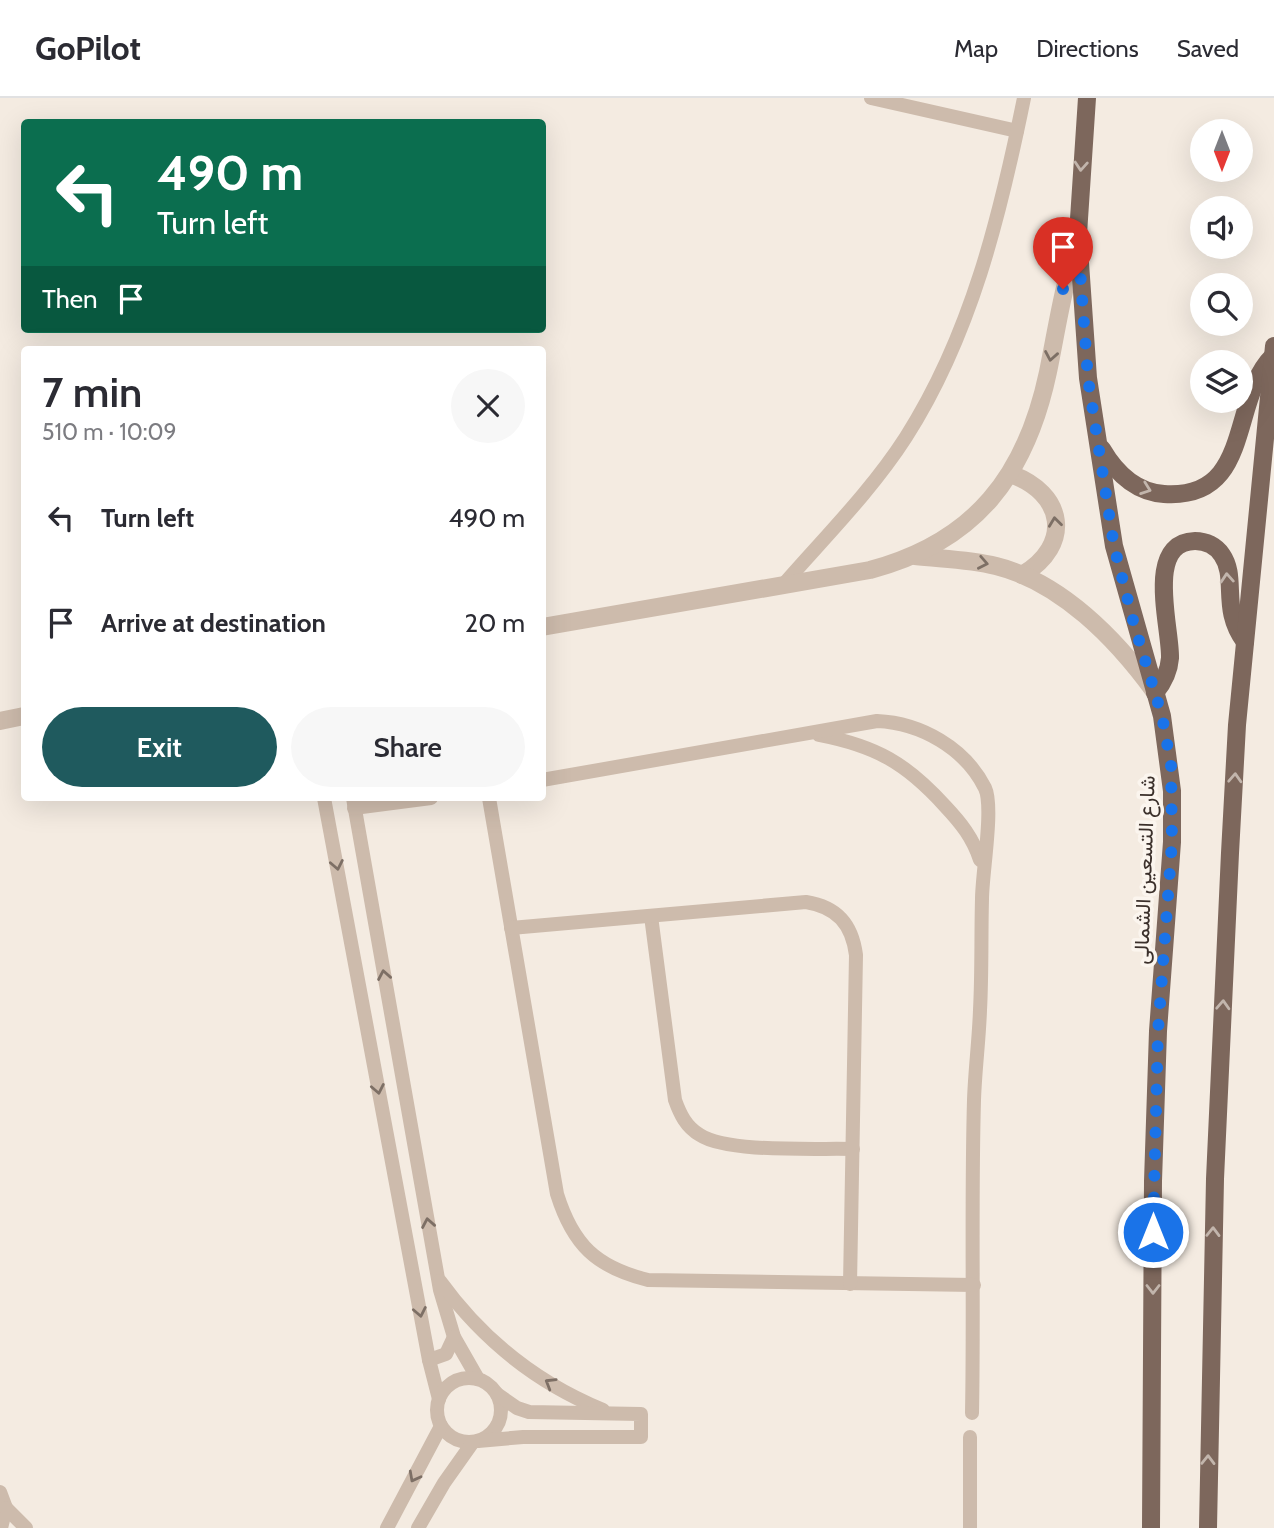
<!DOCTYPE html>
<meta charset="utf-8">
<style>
body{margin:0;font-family:Cabin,Vazirmatn,sans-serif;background:#f7f7f7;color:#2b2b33;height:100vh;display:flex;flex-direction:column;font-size:26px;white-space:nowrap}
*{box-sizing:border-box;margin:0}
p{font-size:23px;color:#7c7c81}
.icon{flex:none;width:38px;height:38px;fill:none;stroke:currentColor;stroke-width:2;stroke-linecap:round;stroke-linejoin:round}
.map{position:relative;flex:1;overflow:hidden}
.panel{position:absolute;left:21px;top:248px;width:525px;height:455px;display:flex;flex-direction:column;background:#fff;border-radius:7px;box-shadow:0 7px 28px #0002}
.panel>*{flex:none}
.banner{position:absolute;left:21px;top:21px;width:525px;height:214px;border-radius:7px;box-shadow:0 7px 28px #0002;background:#0b6e4f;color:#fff;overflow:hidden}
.needle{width:46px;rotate:180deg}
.fabs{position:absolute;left:1190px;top:21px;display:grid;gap:14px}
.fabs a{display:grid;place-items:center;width:63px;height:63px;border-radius:50%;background:#fff;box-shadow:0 7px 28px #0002;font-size:35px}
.pin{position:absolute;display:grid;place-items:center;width:60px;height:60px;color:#fff;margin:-72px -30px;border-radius:50% 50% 50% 0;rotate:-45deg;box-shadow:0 0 7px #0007}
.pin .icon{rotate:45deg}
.me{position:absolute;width:77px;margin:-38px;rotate:0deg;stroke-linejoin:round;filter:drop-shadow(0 0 5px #0008)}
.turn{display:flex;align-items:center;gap:24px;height:147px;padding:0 21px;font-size:32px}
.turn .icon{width:91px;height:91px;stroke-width:2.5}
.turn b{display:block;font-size:49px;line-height:60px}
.then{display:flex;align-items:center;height:66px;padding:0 21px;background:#0003;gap:14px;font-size:26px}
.round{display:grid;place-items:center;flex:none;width:74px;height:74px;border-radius:37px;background:#f7f7f7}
.headline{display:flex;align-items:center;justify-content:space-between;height:119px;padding:0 21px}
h1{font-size:42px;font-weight:600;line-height:52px}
.button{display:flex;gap:14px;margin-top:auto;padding:14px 21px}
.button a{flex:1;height:80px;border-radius:42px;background:#1f5a5e;color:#fff;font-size:28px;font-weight:600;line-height:80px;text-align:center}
.button a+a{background:#f7f7f7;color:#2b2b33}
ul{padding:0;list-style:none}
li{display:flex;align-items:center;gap:21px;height:105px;padding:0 21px}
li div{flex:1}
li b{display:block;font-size:26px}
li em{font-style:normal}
header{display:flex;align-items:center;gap:42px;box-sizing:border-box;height:98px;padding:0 35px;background:#fff;border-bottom:2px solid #e1e1e2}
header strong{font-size:33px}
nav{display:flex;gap:38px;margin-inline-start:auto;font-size:24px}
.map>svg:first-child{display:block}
</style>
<header>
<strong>GoPilot</strong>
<nav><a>Map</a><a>Directions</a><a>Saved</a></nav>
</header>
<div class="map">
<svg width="1274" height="1430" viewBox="0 0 1274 1430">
<rect width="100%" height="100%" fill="#f4ebe1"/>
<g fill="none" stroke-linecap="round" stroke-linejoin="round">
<g stroke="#cdbbac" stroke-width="14">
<path d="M871,0L1017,33"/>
<path d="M784,486C825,439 872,392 906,339C971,237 1000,118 1024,0"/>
<path d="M819,637C876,648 906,665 945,708C961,725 973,740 980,762"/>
<path d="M542,682L877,623C921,625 965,650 985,690C994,709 982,776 982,801C981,838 982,875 980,912C979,942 975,972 974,1002C971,1106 974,1211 972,1315"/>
<path d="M324,700L429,1262L439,1301"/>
<path d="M353,700L440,1192L454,1239L478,1281"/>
<path d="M489,700L557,1096C573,1147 596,1169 648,1182L974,1187"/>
<path d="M354,710L431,700"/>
<path d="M651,818L675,1002C680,1016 686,1029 700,1037C727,1055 817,1050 853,1051"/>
<path d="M511,830L806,804C837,809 852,826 856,857L850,1186"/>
<path d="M440,1183C482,1241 537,1285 603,1312"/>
<path d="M429,1262L446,1256L454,1239"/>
<circle cx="469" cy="1312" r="32"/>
<path d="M478,1343L523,1339H641V1316L529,1314L517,1310L497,1296"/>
<path d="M0,1394L6,1410L1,1430"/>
<path d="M6,1410L26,1430"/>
<path d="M387,1430L441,1328"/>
<path d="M418,1430L444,1385L473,1344"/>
<path d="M970,1430V1339"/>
</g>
<g stroke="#cdbbac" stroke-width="18">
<path d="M1010,376C1065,395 1073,447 1022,477"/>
<path d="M915,458C942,461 969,461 996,468C1061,484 1116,541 1154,593"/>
<path d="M542,529L870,472C975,444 1026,378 1048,274C1057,230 1063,187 1078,144"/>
<path d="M0,623L24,618"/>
</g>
<g stroke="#7d675c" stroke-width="18">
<path d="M1087,0L1078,136L1088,280L1114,448L1162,618L1172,693V744L1158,933L1153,1083L1151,1430"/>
<path d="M1102,351C1116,375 1135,394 1164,396C1254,402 1229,301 1273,258"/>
<path d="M1155,595C1163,585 1169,574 1170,560C1171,530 1144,444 1195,443C1206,443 1216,448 1222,457C1238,480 1220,511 1245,544"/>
<path d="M1208,1430L1215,1081L1230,755L1237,627L1274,248"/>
</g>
</g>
<defs><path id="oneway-chevron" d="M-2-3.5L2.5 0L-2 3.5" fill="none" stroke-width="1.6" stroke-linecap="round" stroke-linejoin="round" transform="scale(1.75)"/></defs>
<g stroke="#c2b5ac">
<use href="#oneway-chevron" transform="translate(1081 68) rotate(94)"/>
<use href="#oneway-chevron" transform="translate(1146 391) rotate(20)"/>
<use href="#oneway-chevron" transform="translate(1227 480) rotate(-94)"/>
<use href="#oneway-chevron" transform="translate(1235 680) rotate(-87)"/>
<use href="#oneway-chevron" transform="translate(1223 907) rotate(-87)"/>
<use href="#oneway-chevron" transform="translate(1213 1134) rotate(-89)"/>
<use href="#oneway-chevron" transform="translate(1153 1191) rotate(90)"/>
<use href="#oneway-chevron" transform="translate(1208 1362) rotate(-89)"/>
</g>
<g stroke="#7d6f65">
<use href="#oneway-chevron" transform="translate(1051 258) rotate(100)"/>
<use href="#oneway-chevron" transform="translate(1055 424) rotate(-97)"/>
<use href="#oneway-chevron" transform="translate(983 465) rotate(11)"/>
<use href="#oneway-chevron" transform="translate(337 767) rotate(79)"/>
<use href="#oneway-chevron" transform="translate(384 877) rotate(-100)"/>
<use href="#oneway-chevron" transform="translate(378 991) rotate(79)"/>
<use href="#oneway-chevron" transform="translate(428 1125) rotate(-100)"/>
<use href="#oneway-chevron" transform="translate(420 1214) rotate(79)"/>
<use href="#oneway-chevron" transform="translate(550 1285) rotate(-149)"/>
<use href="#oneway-chevron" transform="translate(414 1379) rotate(118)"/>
</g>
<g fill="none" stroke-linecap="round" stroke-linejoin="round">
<path stroke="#1a73e8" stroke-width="12" stroke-dasharray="0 21.6" d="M1063,191L1078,144L1088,281L1114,448L1134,526L1162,618L1171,667L1172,744L1158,933L1153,1134"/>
</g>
<g text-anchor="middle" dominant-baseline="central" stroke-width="7" stroke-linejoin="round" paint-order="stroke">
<g font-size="21" fill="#3b302b" stroke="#fbf5ee">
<text transform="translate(1144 772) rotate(-88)">شارع التسعين الشمالى</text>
</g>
</g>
</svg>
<div class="fabs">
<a><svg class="needle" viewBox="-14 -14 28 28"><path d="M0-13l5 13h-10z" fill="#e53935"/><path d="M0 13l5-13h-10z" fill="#7c7c81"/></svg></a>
<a><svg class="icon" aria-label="sound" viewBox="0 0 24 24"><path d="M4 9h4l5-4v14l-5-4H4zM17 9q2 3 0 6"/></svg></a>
<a><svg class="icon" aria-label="search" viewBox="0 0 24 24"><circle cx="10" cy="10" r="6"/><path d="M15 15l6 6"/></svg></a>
<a><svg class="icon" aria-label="layers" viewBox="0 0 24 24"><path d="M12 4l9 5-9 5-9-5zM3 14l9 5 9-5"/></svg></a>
</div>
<div class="pin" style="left:1063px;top:191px;background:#d93025"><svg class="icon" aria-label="arrive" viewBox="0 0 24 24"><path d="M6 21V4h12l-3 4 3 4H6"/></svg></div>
<svg class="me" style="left:1153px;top:1134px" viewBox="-20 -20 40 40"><circle r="17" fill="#1a73e8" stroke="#fff" stroke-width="3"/><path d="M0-11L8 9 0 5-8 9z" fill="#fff"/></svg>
<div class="banner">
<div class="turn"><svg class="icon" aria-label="left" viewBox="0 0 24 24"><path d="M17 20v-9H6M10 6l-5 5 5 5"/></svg><div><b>490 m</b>Turn left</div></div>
<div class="then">Then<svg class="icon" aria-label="arrive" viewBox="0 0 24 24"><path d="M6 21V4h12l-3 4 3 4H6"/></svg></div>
</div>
<section class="panel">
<div class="headline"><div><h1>7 min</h1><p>510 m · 10:09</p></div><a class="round"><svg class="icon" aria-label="close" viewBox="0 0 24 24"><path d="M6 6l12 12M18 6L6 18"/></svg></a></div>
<ul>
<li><svg class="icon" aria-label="left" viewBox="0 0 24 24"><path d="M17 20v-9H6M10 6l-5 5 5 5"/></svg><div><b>Turn left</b></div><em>490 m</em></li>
<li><svg class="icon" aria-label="arrive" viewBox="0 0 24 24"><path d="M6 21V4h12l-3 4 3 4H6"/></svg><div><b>Arrive at destination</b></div><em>20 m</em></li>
</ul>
<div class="button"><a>Exit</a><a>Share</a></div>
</section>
</div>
